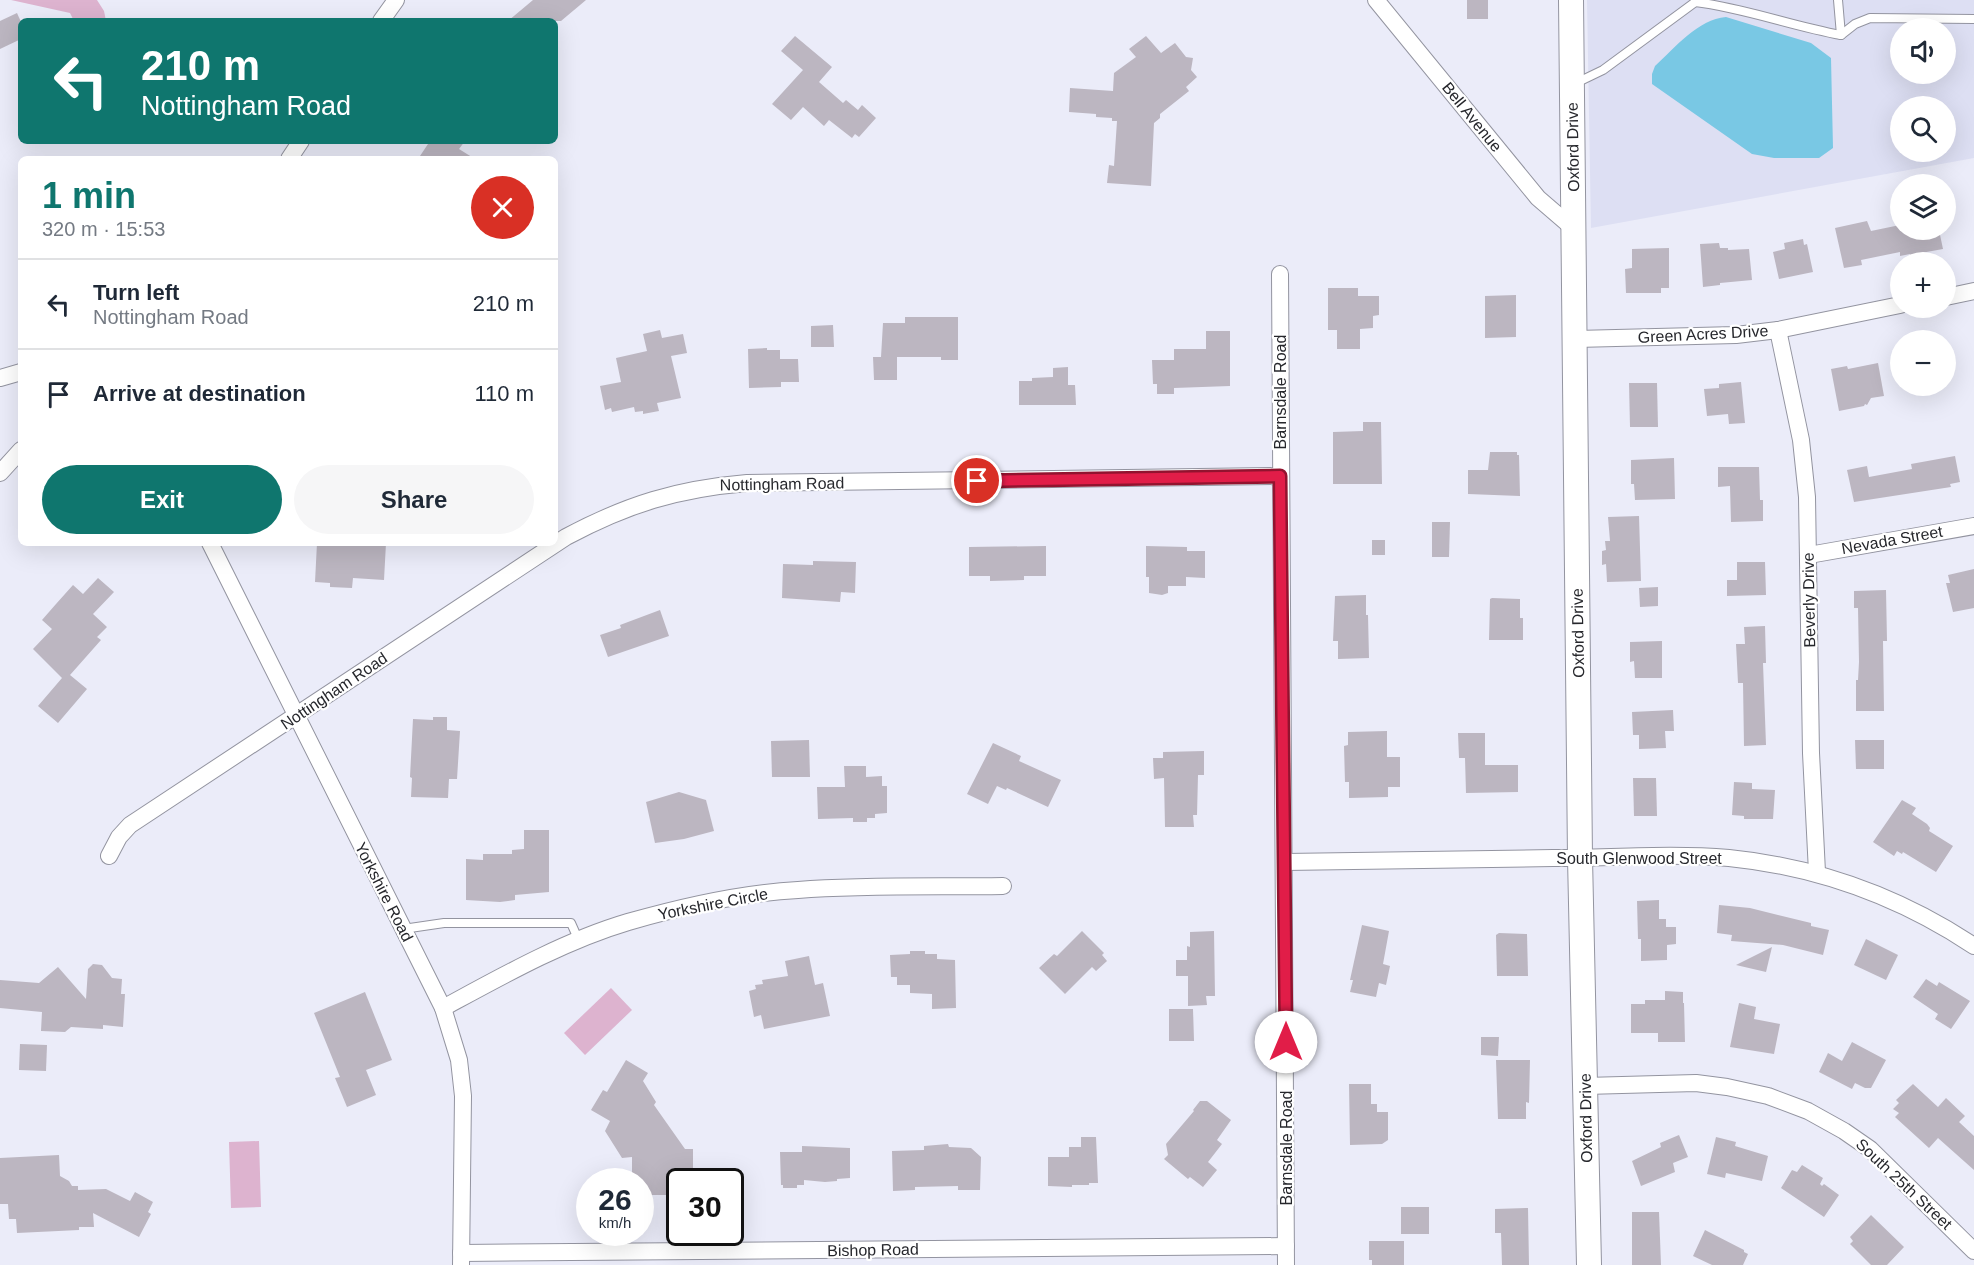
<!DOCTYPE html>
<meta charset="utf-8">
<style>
body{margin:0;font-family:Arial,sans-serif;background:#f6f6f7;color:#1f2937;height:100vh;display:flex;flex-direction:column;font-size:22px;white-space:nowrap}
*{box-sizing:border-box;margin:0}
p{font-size:20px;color:#747a83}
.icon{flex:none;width:33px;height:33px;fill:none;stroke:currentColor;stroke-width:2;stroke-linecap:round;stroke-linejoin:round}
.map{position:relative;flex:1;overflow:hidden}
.drawer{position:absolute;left:18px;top:156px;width:540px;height:390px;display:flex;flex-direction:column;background:#fff;border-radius:9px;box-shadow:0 6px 24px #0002}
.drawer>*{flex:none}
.banner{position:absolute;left:18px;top:18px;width:540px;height:126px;border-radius:9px;box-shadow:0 6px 24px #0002;background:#0f766e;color:#fff;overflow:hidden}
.tools{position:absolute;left:1890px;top:18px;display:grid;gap:12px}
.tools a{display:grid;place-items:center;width:66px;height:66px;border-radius:50%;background:#fff;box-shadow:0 6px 24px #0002;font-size:30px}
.speed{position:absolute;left:576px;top:1168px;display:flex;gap:12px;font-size:30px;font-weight:700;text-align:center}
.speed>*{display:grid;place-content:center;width:78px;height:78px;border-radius:50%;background:#fff;box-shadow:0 6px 24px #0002;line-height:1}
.speed small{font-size:15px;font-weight:400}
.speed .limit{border:3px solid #111;border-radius:9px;background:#fff;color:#111}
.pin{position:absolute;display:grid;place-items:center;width:51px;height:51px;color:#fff;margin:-26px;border:3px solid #fff;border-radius:50%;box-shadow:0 2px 6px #0007}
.me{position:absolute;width:66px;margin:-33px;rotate:0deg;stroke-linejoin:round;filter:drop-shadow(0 0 4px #0008)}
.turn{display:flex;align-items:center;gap:21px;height:126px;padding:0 24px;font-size:27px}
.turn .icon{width:78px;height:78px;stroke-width:2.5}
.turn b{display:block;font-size:42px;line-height:51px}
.round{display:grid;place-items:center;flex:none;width:63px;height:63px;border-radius:32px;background:#f6f6f7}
.headline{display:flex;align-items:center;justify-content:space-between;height:102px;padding:0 24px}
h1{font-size:36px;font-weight:800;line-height:45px;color:#0f766e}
.action{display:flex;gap:12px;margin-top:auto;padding:12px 24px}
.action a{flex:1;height:69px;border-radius:36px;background:#0f766e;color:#fff;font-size:24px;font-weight:800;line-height:69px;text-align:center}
.action a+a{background:#f6f6f7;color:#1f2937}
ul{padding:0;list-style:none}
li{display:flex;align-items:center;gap:18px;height:90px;padding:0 24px;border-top:2px solid #e0e1e3}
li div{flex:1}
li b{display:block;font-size:22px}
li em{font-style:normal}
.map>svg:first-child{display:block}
</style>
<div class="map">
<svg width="1974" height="1265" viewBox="0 0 1974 1265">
<rect width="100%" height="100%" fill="#ebecf9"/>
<path fill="#dddff3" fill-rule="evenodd" d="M1587,0H1974V158L1591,228ZM1900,28H1946V74H1900ZM1900,106H1946V152H1900Z"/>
<g fill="#ddb3cf">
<path d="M11,0H97L104,11L106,21H74L70,13Z"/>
<path d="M611,988L632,1010L585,1055L564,1033Z"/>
<path d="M259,1141L261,1207L231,1208L229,1142Z"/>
</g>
<path fill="#79c8e4" d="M1726,17L1811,43L1831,58L1833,148L1819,158H1774L1752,154L1652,84V74L1655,66C1675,48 1698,19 1726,17Z"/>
<g fill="#bcb6c1">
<path d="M533,0H586L561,21H508Z"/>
<rect x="1467" y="0" width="21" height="19"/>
<path d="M17,13L21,22V39L0,49V21Z"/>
<path d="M795,36L832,67L819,82L843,103L846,100L858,110L862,105L876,118L859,137L855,134L852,138L829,120L824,126L803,107L791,120L772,104L803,70L781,51Z"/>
<path d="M1146,36L1161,53L1175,43L1186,57L1193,58L1191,70L1197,77L1186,87L1189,91L1160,114V118L1154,123L1151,186L1107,183L1109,165L1114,166L1117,121H1112V118L1096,117V114L1069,112L1070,88L1113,91L1114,73L1136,57L1129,49Z"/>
<path d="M430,141H465L459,149L475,159H418Z"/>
<path d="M1867,221L1871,231L1900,225V230H1939L1943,249L1910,255V254L1900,256V252L1861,260L1862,265L1844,268L1835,228Z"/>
<path d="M1803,239L1804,245L1807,244L1813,272L1779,279L1773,252L1785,249L1784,243Z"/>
<path d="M1719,243L1720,248H1728V250L1749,249L1752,280L1720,283V285L1703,287L1700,244Z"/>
<path d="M1669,248V288H1661V293H1626L1625,269L1632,268V249Z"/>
<path d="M1328,288H1358V296H1379V315L1373,316V328L1360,329V349H1337V330H1328Z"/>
<path d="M1516,295V337L1485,338V296Z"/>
<path d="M905,317H958V360H941V357H897V380H874L873,357H881L883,323H905Z"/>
<path d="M833,325L834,347H811V326Z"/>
<path d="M660,330L662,338L683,334L687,353L671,356L681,398L657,403L659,411L643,414V411L635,412L634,407L612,412L611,408L605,410L600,386L621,382L616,358L647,351L643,334Z"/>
<path d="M1206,331H1230V386L1174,388V394H1157V384H1153L1152,360H1174V349H1206Z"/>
<path d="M767,348V350H780V359H798L799,382H781V387L749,388L748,349Z"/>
<path d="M1878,363L1884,396L1871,398L1867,405L1865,404L1864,406L1839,411L1831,369L1847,366L1848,369Z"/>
<path d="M1068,367V385H1075L1076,405H1019V381H1032V378L1053,377V368Z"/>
<path d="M1741,382L1745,423L1729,424L1728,414L1707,416L1704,389L1719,388V384Z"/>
<path d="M1629,383H1657L1658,427H1630Z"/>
<path d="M1363,422H1381L1382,484H1333V432L1363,431Z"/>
<path d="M1490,452H1517V455H1519L1520,496L1468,494V470H1488Z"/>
<path d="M1955,456L1960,482L1950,484L1951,487L1854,502L1847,470L1867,466L1869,477L1912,469L1911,464Z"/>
<path d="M1674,458L1675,499L1635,500L1634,484H1631V460Z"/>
<path d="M1718,467H1759L1760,500H1763V521L1731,522L1730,486L1718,487Z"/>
<path d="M1639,516L1641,581L1607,582L1606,564L1602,565V551L1606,550L1605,541H1610L1608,517Z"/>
<path d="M1432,522H1450L1449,557H1432Z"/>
<rect x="1372" y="540" width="13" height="15"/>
<path d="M317,543H386L384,580L353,578L352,588L330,587V583L315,582Z"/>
<path d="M1046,546V576H1024V580L990,581V576H969V547Z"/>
<path d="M1146,546L1187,547V551H1205V578L1186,577V586H1168V593L1162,595L1149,593V577H1146Z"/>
<path d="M813,561L856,562L855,593L841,592L840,602L782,598L783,564L813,565Z"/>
<path d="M1737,562H1765L1766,595L1727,596V580H1737Z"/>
<path d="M1974,569V608L1953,612L1946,583H1950L1948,575Z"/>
<path d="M98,578L114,592L93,614L107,627L97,637L101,640L70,675L87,689L58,723L38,706L62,678L33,649L52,629L42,620L56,604L73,585L83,594Z"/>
<path d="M1658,587V606L1640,607L1639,588Z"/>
<path d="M1886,590L1887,641H1883L1884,711H1856V680H1858L1859,662L1858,608H1854V591Z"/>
<path d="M1366,595V615H1368L1369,658L1338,659V641H1333L1335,596Z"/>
<path d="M1492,598L1520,599V618H1523V640H1489L1490,599Z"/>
<path d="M660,610L669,636L608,657L600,635L621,628L620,625Z"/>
<path d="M1765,626L1766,663H1763L1766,745L1744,746L1743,683H1738L1736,644H1745L1744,627Z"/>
<path d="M1662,641V678H1635L1634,661L1630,662V642Z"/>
<path d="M1673,710L1674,731H1665L1666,748L1639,749V735H1633L1632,712Z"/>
<path d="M433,717H447V730L460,731L457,779H449L448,798L411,797L412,778L410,777L413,719L433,720Z"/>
<path d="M1387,731V757H1400V787H1388V797L1349,798V782H1345L1344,746L1348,745V732Z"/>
<path d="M1458,733H1485V765H1518V792L1466,793L1465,758H1459Z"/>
<path d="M809,740L810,777H772L771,741Z"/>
<path d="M1855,740H1884V769H1856Z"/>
<path d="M993,743L1021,756L1019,761L1061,780L1048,807L1007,788L1006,790L997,786L988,804L967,794Z"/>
<path d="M1204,751V775H1198L1197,815H1193L1194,827H1165L1164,778L1154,779L1153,758H1163V752Z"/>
<path d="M844,766H866V777L882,776V786H887V813L875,814V818H867V822H853V818L818,819L817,787H845Z"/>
<path d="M1633,778H1656L1657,816H1634Z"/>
<path d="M1734,782L1752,783V789L1775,790L1773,819H1744V816L1732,815Z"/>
<path d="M679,792L706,800L714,831L684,839L655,843L646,802Z"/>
<path d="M1902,800L1916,808L1912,814L1927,824L1930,828L1929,831L1953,846L1936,872L1903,852L1902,854L1897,851L1894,856L1873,842Z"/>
<path d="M524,830H549V892L515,895V900L500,902L466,900V859L483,860V854H512V850L524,849Z"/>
<path d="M1659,900V919H1666V927H1676V944L1667,945V960L1641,961V939H1638L1637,901Z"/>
<path d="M1719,905L1750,908L1811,923V926L1829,930L1823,955L1783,945L1731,941L1732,935L1717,933Z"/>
<path d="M1362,925L1389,931L1383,964L1390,966L1386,985L1379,983L1376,997L1350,992L1353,980H1350Z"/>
<path d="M1082,931L1104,953L1102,955L1107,961L1096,971L1092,967L1065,994L1039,968L1054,954L1057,956Z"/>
<path d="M1214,931L1215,996H1206L1207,1005L1188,1006V976H1176V960H1187V946L1190,947V932Z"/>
<path d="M1499,933L1527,934L1528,976H1497L1496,935Z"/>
<path d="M1866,939L1898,955L1886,980L1854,965Z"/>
<path d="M1772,947L1766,972L1736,965Z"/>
<path d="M910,951H925V954H937V959L955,960L956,1008L932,1009V994L910,993V985H897V977H891L890,955L910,954Z"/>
<path d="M809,956L815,985L823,983L830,1016L764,1029L761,1015L754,1017L749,991L756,989L755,985L763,984L762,980L788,976L785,961Z"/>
<path d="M93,964L102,965L112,978L122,979L121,994H125L123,1027L103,1025V1029L71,1027L65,1032L41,1031L42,1012L0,1008V980L39,983L58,967L86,999L88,969Z"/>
<path d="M1926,979L1937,986L1939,982L1970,1001L1951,1029L1935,1019L1938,1014L1913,997Z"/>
<path d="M1665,991L1683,992V1003H1684L1685,1042H1658V1033H1631V1004H1645V1000H1665Z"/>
<path d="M365,992L392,1060L366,1070L376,1095L347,1107L335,1078L340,1077L314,1013Z"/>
<path d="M1739,1003L1756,1007L1754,1019L1780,1024L1774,1054L1730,1047Z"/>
<path d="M1169,1009H1193L1194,1041H1169Z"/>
<path d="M1481,1037H1499L1498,1056L1481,1055Z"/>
<path d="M1852,1042L1886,1060L1871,1088H1865L1855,1083L1852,1089L1819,1072L1828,1053L1842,1061Z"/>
<path d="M20,1044L47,1045L46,1071L19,1070Z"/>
<path d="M626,1060L648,1073L643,1081L656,1102L654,1105L685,1149H693V1174H671V1187H667L666,1195H640V1182H632V1157L622,1158L605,1131L610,1121L591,1110L603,1090L607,1092Z"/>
<path d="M1496,1060H1530L1529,1103L1526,1102V1119H1498Z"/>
<path d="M1349,1084H1371V1104H1377V1112H1388V1140L1382,1144L1350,1145Z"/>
<path d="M1913,1084L1938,1107L1946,1098L1965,1116L1959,1122L1974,1136V1170L1938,1138L1929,1148L1895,1117L1899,1113L1893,1109L1899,1103L1896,1100Z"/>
<path d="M1200,1101H1207L1231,1120L1217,1140L1222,1144L1208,1162L1217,1170L1203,1187L1190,1177L1188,1179L1164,1159L1168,1155L1166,1144L1194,1111L1193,1110Z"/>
<path d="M1679,1135L1688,1157L1673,1163L1675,1172L1641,1186L1632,1161L1661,1147L1660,1143Z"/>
<path d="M1081,1137H1096L1098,1183H1089V1185H1072V1187L1048,1186V1157H1069V1147H1081Z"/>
<path d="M1716,1137L1736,1142L1735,1146L1768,1156L1762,1181L1726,1173L1725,1178L1707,1174Z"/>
<path d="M948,1144L949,1147L971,1148L981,1157L980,1190H958V1186L915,1187V1190L893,1191L892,1151L924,1150V1146Z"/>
<path d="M802,1146L850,1148V1178L837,1179V1181L825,1182L804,1180V1185H797V1188H783V1185H781L780,1152H802Z"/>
<path d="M59,1155L60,1176L69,1181L72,1186H78V1190L106,1189L130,1201L135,1192L153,1202L148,1212L151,1214L139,1237L93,1213L94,1227H79V1230L17,1233L16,1219H9L8,1204H0V1158Z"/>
<path d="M1802,1165L1823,1178L1820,1184L1822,1186L1824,1184L1839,1195L1824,1217L1781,1188L1792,1170L1797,1172Z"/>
<rect x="1401" y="1207" width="28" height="27"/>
<path d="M1528,1208L1529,1265H1502L1501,1233H1495V1209Z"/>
<path d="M1632,1212H1659L1661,1265H1632Z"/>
<path d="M1871,1215L1904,1247L1887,1265H1871L1850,1244L1853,1241L1850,1237Z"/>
<path d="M1705,1230L1744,1250V1252L1748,1254L1743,1265H1712L1693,1256Z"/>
<path d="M1369,1241H1404V1265H1372V1260H1369Z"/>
</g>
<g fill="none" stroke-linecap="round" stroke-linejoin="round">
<g stroke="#9394a0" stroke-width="10">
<g id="service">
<path d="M1838,0L1841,35"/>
<path d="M1695,2C1745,8 1791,26 1841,35L1855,24L1870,18L1974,19"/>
<path d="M1576,83L1603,70L1698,0"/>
<path d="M403,929L444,923H571L579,941"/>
</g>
</g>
<g stroke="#9394a0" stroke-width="18">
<g id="minor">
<path d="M1376,0L1538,198L1574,229"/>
<path d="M381,21L396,0"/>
<path d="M289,159L301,141"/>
<path d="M1280,274L1286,1265"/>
<path d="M1946,297L1974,291"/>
<path d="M1778,330L1801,440L1807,497L1811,753L1817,872"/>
<path d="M1576,339L1736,335L1778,330L1900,305"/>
<path d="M0,378L21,372"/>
<path d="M0,473L21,450"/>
<path d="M210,543L443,1008L459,1060L463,1096L461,1265"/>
<path d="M1809,555L1974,526"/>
<path d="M109,856L119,837L130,825L566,537C628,504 677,489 747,483L1280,476"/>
<path d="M1285,862C1374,861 1463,859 1553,858C1611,858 1671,853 1729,858C1818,867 1900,897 1974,946"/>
<path d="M443,1008C502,976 564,941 628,922C684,906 741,893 798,890C866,885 935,887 1003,886"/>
<path d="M1585,1086L1696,1083L1727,1087L1768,1096L1808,1111L1844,1131L1870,1149L1974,1251"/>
<path d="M461,1253L1286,1246"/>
</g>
</g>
<g stroke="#9394a0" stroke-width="26">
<path id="secondary" d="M1571,0L1580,858L1589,1265"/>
</g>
<use href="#service" stroke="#fff" stroke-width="8"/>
<use href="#minor" stroke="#fff" stroke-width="16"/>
<use href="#secondary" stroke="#fff" stroke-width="24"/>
</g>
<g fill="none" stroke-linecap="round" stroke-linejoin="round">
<g stroke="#92132f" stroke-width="15">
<path id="route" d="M977,481L1280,476L1286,1042"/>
</g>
<use href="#route" stroke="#e11d48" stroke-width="10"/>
</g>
<g text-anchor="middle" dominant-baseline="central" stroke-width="4.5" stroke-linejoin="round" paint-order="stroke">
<g font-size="16" fill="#26272c" stroke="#fff">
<text transform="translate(1472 117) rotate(51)">Bell Avenue</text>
<text transform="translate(1573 147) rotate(-91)">Oxford Drive</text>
<text transform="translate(1703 334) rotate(-3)">Green Acres Drive</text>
<text transform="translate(1280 392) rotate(-90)">Barnsdale Road</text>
<text transform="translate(782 484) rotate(-1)">Nottingham Road</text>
<text transform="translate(1892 540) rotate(-10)">Nevada Street</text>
<text transform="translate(1809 600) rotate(-91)">Beverly Drive</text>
<text transform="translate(1578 633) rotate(-91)">Oxford Drive</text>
<text transform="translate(334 691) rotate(-34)">Nottingham Road</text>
<text x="1639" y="858">South Glenwood Street</text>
<text transform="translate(384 892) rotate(63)">Yorkshire Road</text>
<text transform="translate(713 904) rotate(-11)">Yorkshire Circle</text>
<text transform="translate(1586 1118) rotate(-91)">Oxford Drive</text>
<text transform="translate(1286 1148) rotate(-90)">Barnsdale Road</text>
<text transform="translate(1904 1184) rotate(43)">South 25th Street</text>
<text transform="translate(873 1250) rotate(-1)">Bishop Road</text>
</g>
</g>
</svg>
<div class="tools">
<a><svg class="icon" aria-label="sound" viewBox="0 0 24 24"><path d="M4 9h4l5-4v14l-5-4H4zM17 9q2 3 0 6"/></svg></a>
<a><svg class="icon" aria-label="search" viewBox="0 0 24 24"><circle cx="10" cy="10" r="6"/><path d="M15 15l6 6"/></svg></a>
<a><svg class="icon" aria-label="layers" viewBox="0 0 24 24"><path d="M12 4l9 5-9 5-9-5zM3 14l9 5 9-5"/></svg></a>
<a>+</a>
<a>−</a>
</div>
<div class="speed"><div>26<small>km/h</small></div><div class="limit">30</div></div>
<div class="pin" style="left:977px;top:481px;background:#d93025"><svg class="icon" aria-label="arrive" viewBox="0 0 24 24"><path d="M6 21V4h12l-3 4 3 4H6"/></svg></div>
<svg class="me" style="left:1286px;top:1042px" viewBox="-20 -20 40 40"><circle r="19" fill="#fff"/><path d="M0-13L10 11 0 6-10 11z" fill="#e11d48"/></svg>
<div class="banner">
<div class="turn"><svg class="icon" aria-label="left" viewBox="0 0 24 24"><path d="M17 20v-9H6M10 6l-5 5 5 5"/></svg><div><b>210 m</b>Nottingham Road</div></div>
</div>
<section class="drawer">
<div class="headline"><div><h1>1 min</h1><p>320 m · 15:53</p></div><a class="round" style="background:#d93025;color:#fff"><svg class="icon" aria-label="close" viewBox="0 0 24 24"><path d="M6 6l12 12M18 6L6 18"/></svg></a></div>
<ul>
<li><svg class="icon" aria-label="left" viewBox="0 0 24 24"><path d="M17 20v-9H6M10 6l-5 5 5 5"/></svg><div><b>Turn left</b><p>Nottingham Road</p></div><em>210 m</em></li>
<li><svg class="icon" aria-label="arrive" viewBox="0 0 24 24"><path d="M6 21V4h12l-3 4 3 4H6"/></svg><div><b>Arrive at destination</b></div><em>110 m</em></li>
</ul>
<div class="action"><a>Exit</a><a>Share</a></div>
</section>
</div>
